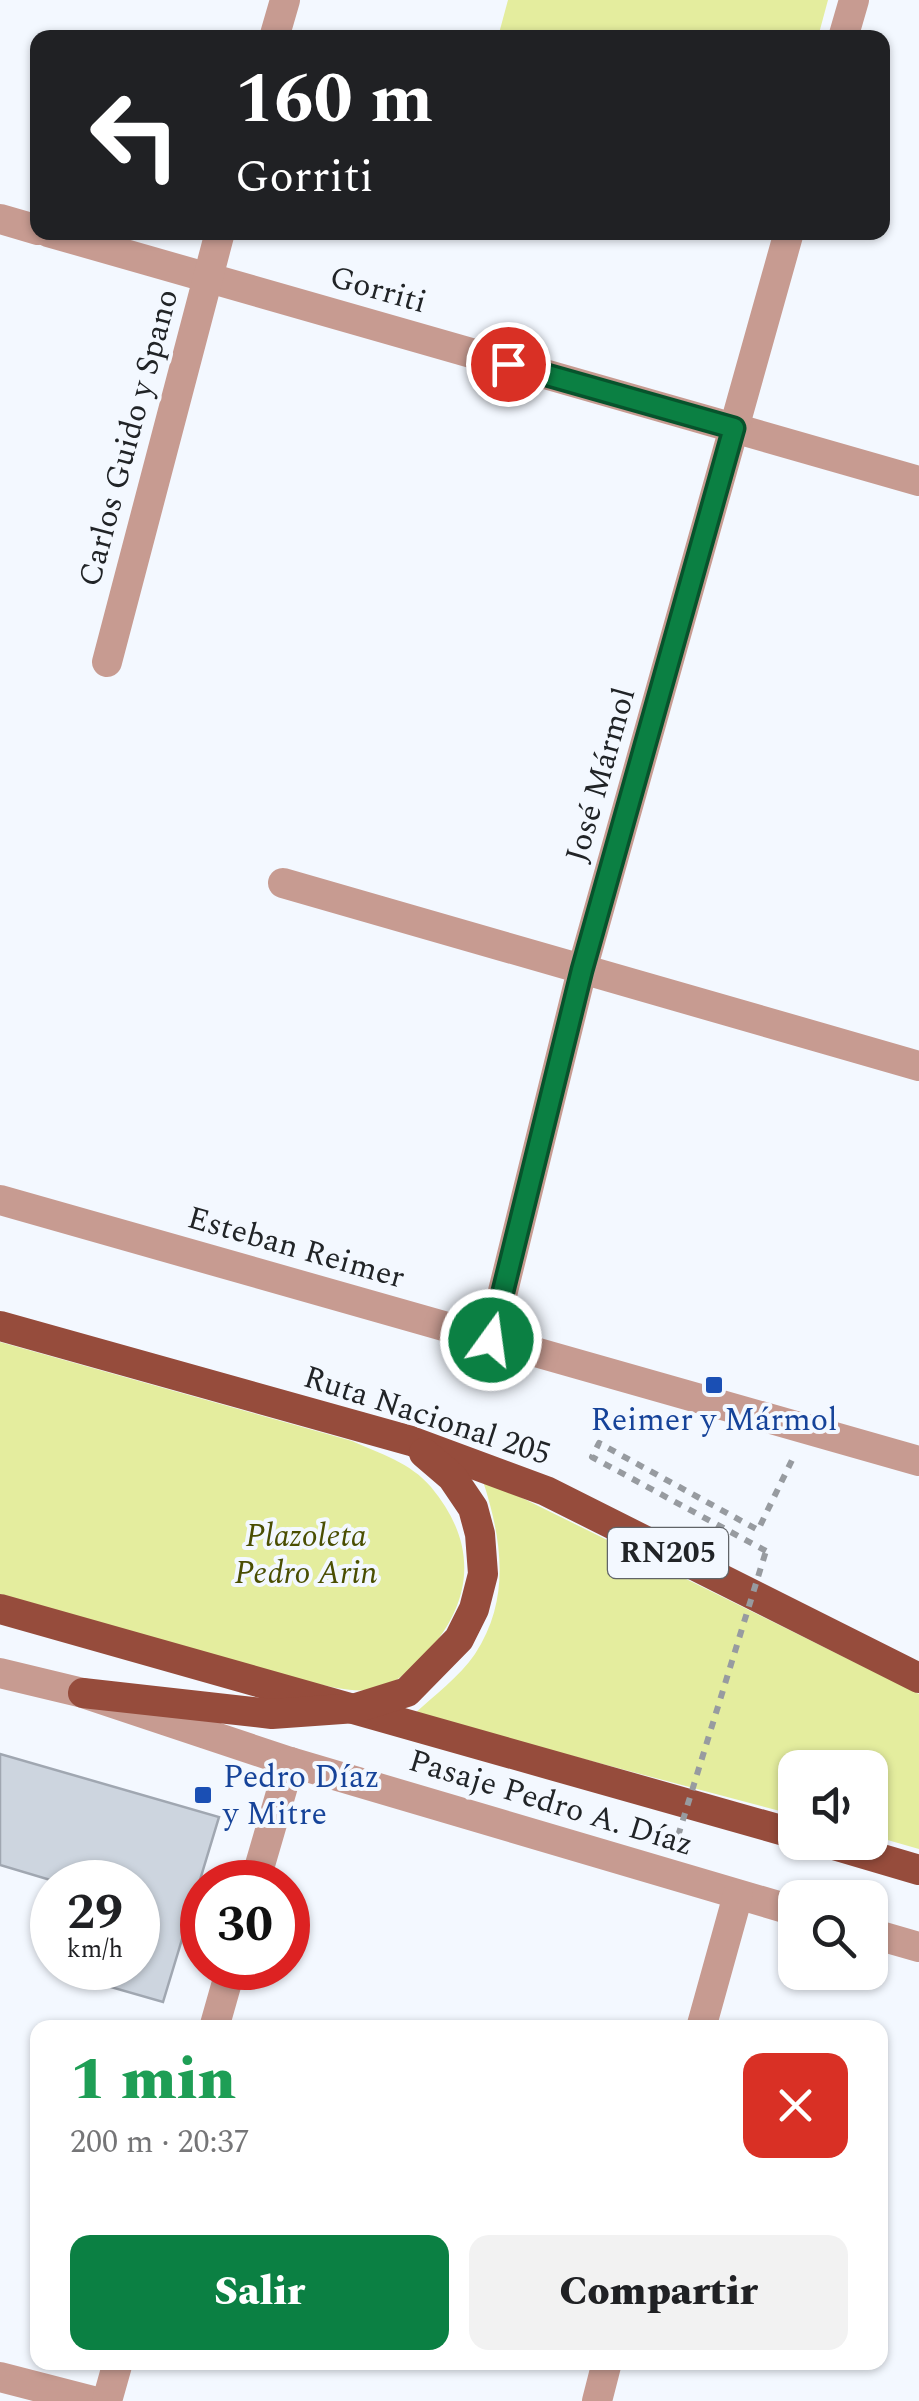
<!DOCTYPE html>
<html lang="es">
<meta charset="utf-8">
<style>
body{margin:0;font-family:Spectral,serif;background:#f2f2f2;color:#202124;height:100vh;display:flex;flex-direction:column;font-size:38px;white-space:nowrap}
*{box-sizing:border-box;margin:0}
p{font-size:32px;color:#757577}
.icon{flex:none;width:55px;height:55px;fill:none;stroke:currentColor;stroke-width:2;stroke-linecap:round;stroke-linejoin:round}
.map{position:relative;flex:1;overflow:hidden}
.details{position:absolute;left:30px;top:2020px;width:858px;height:350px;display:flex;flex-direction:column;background:#fff;border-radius:20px;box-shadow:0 2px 8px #0004}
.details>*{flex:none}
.hud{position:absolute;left:30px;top:30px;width:860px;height:210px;border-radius:20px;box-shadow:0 2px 8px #0004;background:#202124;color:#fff;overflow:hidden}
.fabs{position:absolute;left:778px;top:1750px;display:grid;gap:20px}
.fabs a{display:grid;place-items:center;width:110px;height:110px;border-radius:20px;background:#fff;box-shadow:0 2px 8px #0004;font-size:50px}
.speed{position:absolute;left:30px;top:1860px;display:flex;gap:20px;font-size:50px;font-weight:700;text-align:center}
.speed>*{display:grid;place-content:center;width:130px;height:130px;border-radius:50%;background:#fff;box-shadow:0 2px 8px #0004;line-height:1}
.speed small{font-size:25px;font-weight:400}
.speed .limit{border:15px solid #d22;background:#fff;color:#111}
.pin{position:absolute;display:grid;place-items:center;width:85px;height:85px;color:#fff;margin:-42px;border:5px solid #fff;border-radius:50%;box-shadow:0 2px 10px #0007}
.me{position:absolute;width:110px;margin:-55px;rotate:14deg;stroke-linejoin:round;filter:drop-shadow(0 0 8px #0008)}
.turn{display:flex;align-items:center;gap:35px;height:210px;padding:0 40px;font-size:45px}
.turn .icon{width:130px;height:130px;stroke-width:2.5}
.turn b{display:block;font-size:70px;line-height:85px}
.round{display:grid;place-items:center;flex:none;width:105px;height:105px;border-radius:20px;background:#f2f2f2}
.head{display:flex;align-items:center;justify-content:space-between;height:170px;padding:0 40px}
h1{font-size:60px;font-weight:800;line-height:75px;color:#1e9e55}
.primary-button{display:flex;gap:20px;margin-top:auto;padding:20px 40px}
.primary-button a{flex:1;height:115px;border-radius:20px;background:#0b8043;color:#fff;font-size:40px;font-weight:800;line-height:115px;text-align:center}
.primary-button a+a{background:#f2f2f2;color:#202124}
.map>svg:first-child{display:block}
</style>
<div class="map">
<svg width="919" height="2401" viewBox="0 0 919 2401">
<rect width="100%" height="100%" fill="#f3f8ff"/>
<g fill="#e4ed9e">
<path d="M508,0H828L818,37H498Z"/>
<path d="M0,1342L352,1441C379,1453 411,1463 431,1487C477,1542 475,1599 427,1653C416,1665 400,1680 385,1686C363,1695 338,1688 317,1684L0,1594Z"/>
<path d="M483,1481L502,1488L919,1694V1849L870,1835V1768H795V1815L414,1714C435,1695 459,1677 475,1654C511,1599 502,1540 483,1481Z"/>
</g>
<path fill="#cdd5df" stroke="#a0a7b1" stroke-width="2.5" d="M0,1754L219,1817L163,2002L107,1986L113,1968H138V1882H57L0,1865Z"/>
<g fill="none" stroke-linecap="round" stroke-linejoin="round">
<g stroke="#979ba0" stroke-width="6" stroke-dasharray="8 8" stroke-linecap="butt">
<path d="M766,1551L592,1457L599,1443L758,1530L793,1458"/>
<path d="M846,1898L848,1885"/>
</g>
<g stroke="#c79b91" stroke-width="30">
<path d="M274,38L285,0"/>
<path d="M843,38L854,0"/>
<path d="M0,219L38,230"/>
<path d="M48,232L919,481"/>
<path d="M107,662L220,232"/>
<path d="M283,883L919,1066"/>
<path d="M0,1200L919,1461"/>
<path d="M491,1340L582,970L789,232"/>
<path d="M0,1673L83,1693L290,1762L795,1911"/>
<path d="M255,1882L290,1762"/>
<path d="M870,1933L919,1947"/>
<path d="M214,2028L231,1968"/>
<path d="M701,2028L738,1895"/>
<path d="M0,2377L93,2401"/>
<path d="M107,2401L118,2362"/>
<path d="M597,2401L607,2362"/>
</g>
<g stroke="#964c3c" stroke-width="30">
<path d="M0,1326L411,1441L546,1491L919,1678"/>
<path d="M0,1609L795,1834"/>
<path d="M83,1693L272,1714L356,1708L407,1692L459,1639L474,1609L483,1574L480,1534L473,1508L452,1477L424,1453"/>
<path d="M824,1842L919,1870"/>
</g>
<path stroke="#979ba0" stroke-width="6" stroke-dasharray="8 8" stroke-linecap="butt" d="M678,1836L766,1551"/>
</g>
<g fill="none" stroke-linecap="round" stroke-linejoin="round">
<g stroke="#07532c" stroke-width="25">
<path id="route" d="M491,1340L582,970L734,428L508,364"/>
</g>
<use href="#route" stroke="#0b8043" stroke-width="18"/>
</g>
<g fill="#1a4fb4" stroke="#f3f8ff" stroke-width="4">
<rect x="704" y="1375" width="20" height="20" rx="5"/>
<rect x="193" y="1785" width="20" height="20" rx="5"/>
</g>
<g text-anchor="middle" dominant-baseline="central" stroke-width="8" stroke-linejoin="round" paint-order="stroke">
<rect fill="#f3f8ff" stroke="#606468" stroke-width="2.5" x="608" y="1528" width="120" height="50" rx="8"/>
<g font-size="30" font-weight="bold" fill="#212427">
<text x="668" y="1553">RN205</text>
</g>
<g font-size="32" fill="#212427" stroke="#f3f8ff">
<text transform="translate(378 290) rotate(16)">Gorriti</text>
<text transform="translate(129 438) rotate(-75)">Carlos Guido y Spano</text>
<text transform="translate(601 775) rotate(-74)">José Mármol</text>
<text transform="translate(296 1248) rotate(16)">Esteban Reimer</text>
<text transform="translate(427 1416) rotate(18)">Ruta Nacional 205</text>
<text transform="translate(551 1803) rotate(17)">Pasaje Pedro A. Díaz</text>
</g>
<g font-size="32" fill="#164399" stroke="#f3f8ff">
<text x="714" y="1420">Reimer y Mármol</text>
<text x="223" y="1777" text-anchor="start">Pedro Díaz<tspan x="223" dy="37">y Mitre</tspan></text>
</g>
<g font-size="32" font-style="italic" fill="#4a4e02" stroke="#f3f8ff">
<text x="306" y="1536">Plazoleta<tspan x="306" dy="37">Pedro Arin</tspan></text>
</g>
</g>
</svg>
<div class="fabs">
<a><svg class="icon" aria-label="sound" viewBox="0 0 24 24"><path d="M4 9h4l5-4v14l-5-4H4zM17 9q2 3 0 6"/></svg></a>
<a><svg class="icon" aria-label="search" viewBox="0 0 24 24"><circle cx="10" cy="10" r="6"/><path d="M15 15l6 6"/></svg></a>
</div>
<div class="speed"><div>29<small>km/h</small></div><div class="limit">30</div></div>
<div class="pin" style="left:508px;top:364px;background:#d93025"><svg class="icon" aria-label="arrive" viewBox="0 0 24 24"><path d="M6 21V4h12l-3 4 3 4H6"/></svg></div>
<svg class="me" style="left:491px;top:1340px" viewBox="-20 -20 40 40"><circle r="17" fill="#0b8043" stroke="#fff" stroke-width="3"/><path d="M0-11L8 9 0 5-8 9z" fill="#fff"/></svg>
<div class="hud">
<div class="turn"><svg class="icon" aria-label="left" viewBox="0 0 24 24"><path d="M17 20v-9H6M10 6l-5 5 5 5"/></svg><div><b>160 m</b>Gorriti</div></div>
</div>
<section class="details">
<div class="head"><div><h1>1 min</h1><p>200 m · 20:37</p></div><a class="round" style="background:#d93025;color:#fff"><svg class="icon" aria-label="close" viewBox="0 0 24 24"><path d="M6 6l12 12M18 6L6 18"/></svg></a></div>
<div class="primary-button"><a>Salir</a><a>Compartir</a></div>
</section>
</div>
